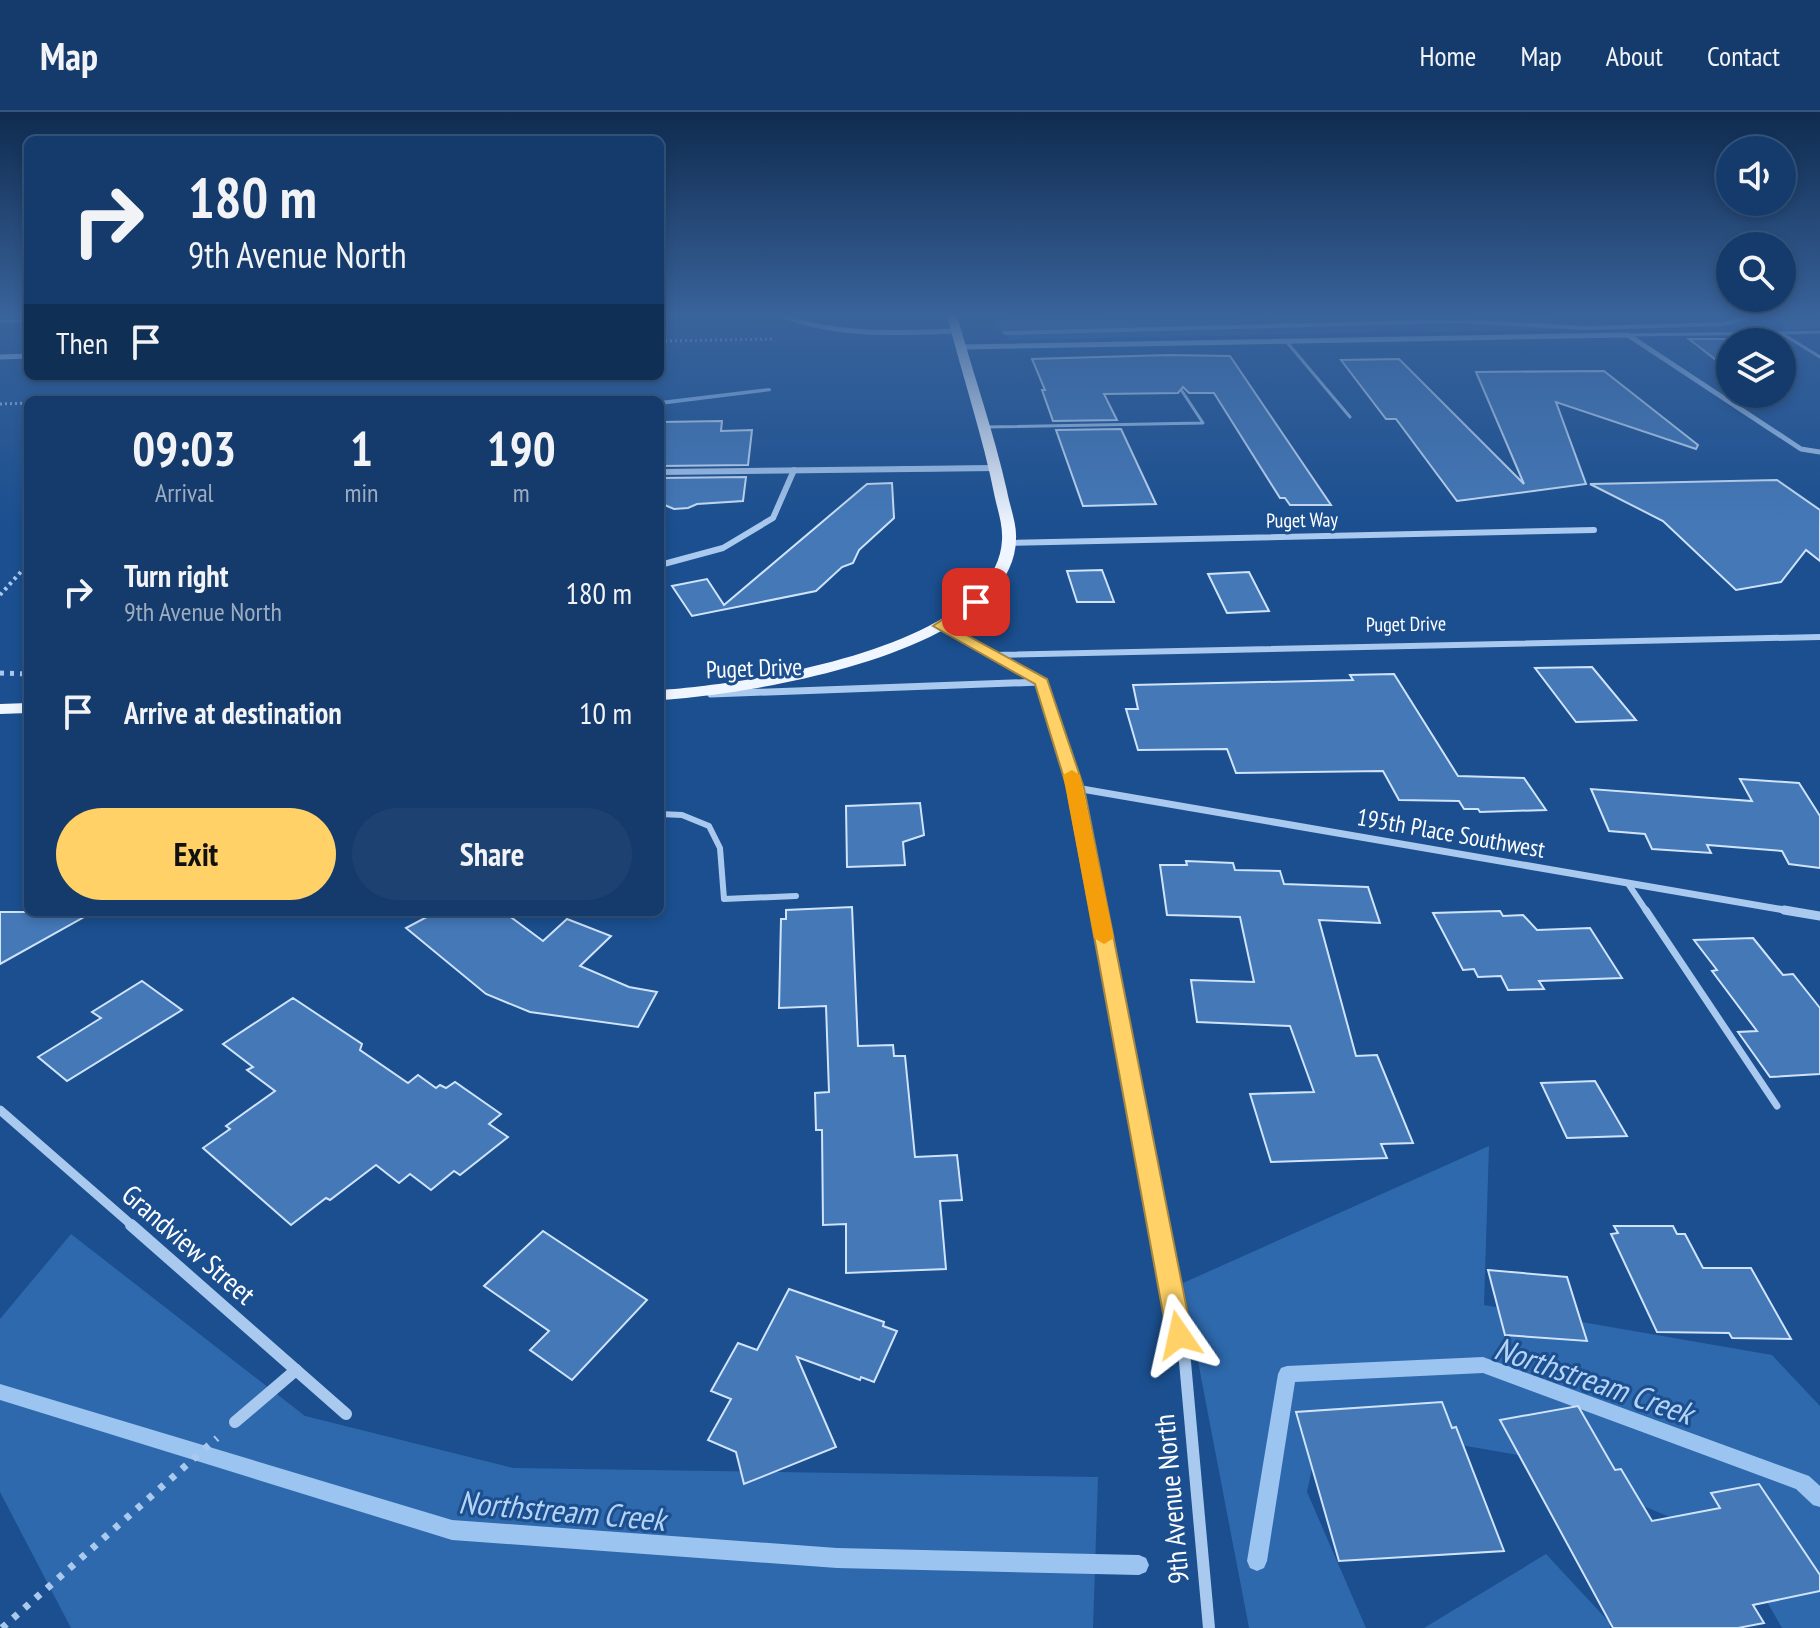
<!DOCTYPE html>
<style>
body{margin:0;font-family:"PT Sans Narrow",sans-serif;background:#1d4271;color:#f1f3f6;height:100vh;display:flex;flex-direction:column;font-size:30px;white-space:nowrap}
*{box-sizing:border-box;margin:0}
p{font-size:26px;color:#9dadc1}
.icon{flex:none;width:44px;height:44px;fill:none;stroke:currentColor;stroke-width:2;stroke-linecap:round;stroke-linejoin:round}
.map{position:relative;flex:1;overflow:hidden}
.sheet{position:absolute;left:24px;top:284px;width:640px;height:520px;display:flex;flex-direction:column;background:#143b6b;border-radius:12px;box-shadow:0 4px 12px #0003,0 0 0 2px #33557e}
.sheet>*{flex:none}
.banner{position:absolute;left:24px;top:24px;width:640px;height:244px;border-radius:12px;box-shadow:0 4px 12px #0003,0 0 0 2px #33557e;background:#143b6b;color:#f1f3f6;overflow:hidden}
.fabs{position:absolute;left:1716px;top:24px;display:grid;gap:16px}
.fabs a{display:grid;place-items:center;width:80px;height:80px;border-radius:50%;background:#143b6b;box-shadow:0 4px 12px #0003,0 0 0 2px #33557e;font-size:40px}
.pin{position:absolute;display:grid;place-items:center;width:68px;height:68px;color:#fff;margin:-34px;border-radius:16px;box-shadow:0 4px 12px #0006}
.me{position:absolute;width:88px;margin:-44px;rotate:349deg;stroke-linejoin:round;filter:drop-shadow(0 0 6px #0008)}
.turn{display:flex;align-items:center;gap:28px;height:168px;padding:0 32px;font-size:36px}
.turn .icon{width:104px;height:104px;stroke-width:2.5}
.turn b{display:block;font-size:56px;line-height:68px}
.then{display:flex;align-items:center;height:76px;padding:0 32px;background:#0003;gap:16px;font-size:30px}
.eta{display:flex;justify-content:space-evenly;align-items:center;height:136px;text-align:center}
.eta b{font-size:48px;font-weight:800;line-height:56px}
.cta{display:flex;gap:16px;margin-top:auto;padding:16px 32px}
.cta a{flex:1;height:92px;border-radius:48px;background:#ffd166;color:#111;font-size:32px;font-weight:800;line-height:92px;text-align:center}
.cta a+a{background:#1d4271;color:#f1f3f6}
ul{padding:0;list-style:none}
li{display:flex;align-items:center;gap:24px;height:120px;padding:0 32px}
li div{flex:1}
li b{display:block;font-size:30px}
li em{font-style:normal}
header{display:flex;align-items:center;gap:48px;box-sizing:border-box;height:112px;padding:0 40px;background:#143b6b;border-bottom:2px solid #33557e}
header strong{font-size:38px}
nav{display:flex;gap:44px;margin-inline-start:auto;font-size:28px}
.map>svg:first-child{display:block}
</style>
<header>
<strong>Map</strong>
<nav><a>Home</a><a>Map</a><a>About</a><a>Contact</a></nav>
</header>
<div class="map">
<svg width="1820" height="1516" viewBox="0 0 1820 1516">
<rect width="100%" height="100%" fill="#1b4f8f"/>
<g fill="#2e69ad">
<path d="M1003,203H1091L1118,206L1426,203L1488,207L1550,203L1571,217L1010,228L992,212Z"/>
<path d="M1772,203H1820V216L1786,219Z"/>
<path d="M1489,1034L1484,1193L1772,1243L1820,1294V1516H1782L1734,1432L1524,1344L1322,1309L1307,1380L1366,1516H1249L1183,1171Z"/>
<path d="M71,1122L305,1304L513,1356L1098,1365L1093,1516H71L0,1380V1207Z"/>
<path d="M1546,1442L1610,1511V1516H1424Z"/>
</g>
<g fill="none" stroke-linecap="round" stroke-linejoin="round">
<g fill="#9cc4f0" fill-rule="evenodd">
<path d="M1751,203H1762L1724,214L1587,218L1456,211L1005,223L1002,221L1005,219L1456,207L1587,214L1724,210Z"/>
<path d="M769,276L771,277V279L660,293V289Z"/>
<path d="M1483,1245L1809,1364L1820,1374V1395L1813,1393L1796,1377L1483,1261L1295,1270L1267,1449L1264,1456L1257,1459L1250,1456L1247,1449L1278,1262L1281,1256L1287,1254Z"/>
<path d="M0,1272L452,1408L837,1436L1139,1443L1146,1446L1149,1453L1146,1460L1139,1463L837,1456L452,1428L0,1288Z"/>
</g>
</g>
<g fill="#4478b7" stroke="#cfe3fa" stroke-width="2">
<path d="M1689,227H1740L1746,230H1730V259Z"/>
<path d="M1169,243L1230,244L1331,393H1290L1285,386H1280L1214,281H1189L1183,275L1178,281L1104,282L1117,308L1053,309L1042,278H1045L1032,247Z"/>
<path d="M1399,247L1524,372L1476,260L1604,259L1698,333L1696,337L1556,290L1586,372L1457,389L1396,307H1386L1341,248Z"/>
<path d="M722,309L721,319L752,318L748,353L660,354V310Z"/>
<path d="M1121,317L1156,392L1083,394L1056,318Z"/>
<path d="M746,365L743,389L697,392L688,396L674,397L660,391V366Z"/>
<path d="M1777,368L1820,398V449L1806,438L1781,470L1736,478L1663,409L1590,372Z"/>
<path d="M892,371L894,406L859,438L853,451L842,455L816,479L692,504L672,474L707,467L724,493L867,372Z"/>
<path d="M1102,458L1114,490H1077L1067,459Z"/>
<path d="M1249,460L1269,499L1227,501L1208,462Z"/>
<path d="M1592,555L1636,608L1576,610L1535,556Z"/>
<path d="M1394,562L1458,664L1524,666L1546,698L1480,700L1478,697H1464L1459,689L1399,688L1383,659L1236,661L1227,637L1138,638L1126,597H1138L1133,573L1353,568L1350,563Z"/>
<path d="M1740,667L1799,671L1820,704V756L1789,752L1782,739L1707,733L1711,741L1652,737L1645,722L1609,719L1591,677L1752,689Z"/>
<path d="M920,691L924,723L903,730L905,753L847,755L846,694Z"/>
<path d="M1186,749L1233,751L1235,758L1280,759L1284,772L1368,775L1380,811L1319,808L1356,944L1377,943L1413,1031L1381,1032L1387,1046L1271,1050L1250,982L1314,980L1290,914L1197,910L1191,868L1254,870L1240,805L1167,803L1160,753H1187Z"/>
<path d="M852,795L858,934L893,933L894,944H905L915,1045L957,1043L962,1088L940,1089L946,1157L846,1161V1112L823,1113L822,1018H816L815,981L829,980L826,894L779,896L781,807H786V798Z"/>
<path d="M1500,799L1503,804L1523,803L1537,818L1590,816L1622,866L1539,869L1544,877L1508,878L1501,864L1478,865L1474,857L1463,858L1433,801Z"/>
<path d="M0,800H93L0,852Z"/>
<path d="M436,800H504L543,829L567,807L611,824L580,854L629,875L657,880L638,915L530,900L486,882L406,816Z"/>
<path d="M1753,826L1783,863L1793,862L1820,896V962L1770,965L1738,920L1757,919L1712,859L1717,858L1694,828Z"/>
<path d="M142,869L182,898L67,969L38,945L101,906L92,900Z"/>
<path d="M293,886L362,932L360,938L408,971L418,963L436,976L440,973L446,976L455,970L501,1002L489,1012L508,1025L460,1063L454,1059L431,1078L410,1062L399,1071L376,1053L330,1088L326,1086L291,1113L203,1036L230,1017L226,1014L275,979L247,958L253,955L223,932Z"/>
<path d="M1595,969L1627,1024L1567,1026L1541,971Z"/>
<path d="M1614,1114H1673L1677,1122H1685L1703,1156H1751L1791,1227L1732,1226L1729,1221L1657,1220L1611,1122L1618,1121Z"/>
<path d="M543,1119L647,1188L572,1268L530,1238L549,1219L484,1174Z"/>
<path d="M1488,1158L1567,1165L1587,1229L1505,1223Z"/>
<path d="M789,1177L884,1210L883,1214L897,1219L874,1270L861,1265L860,1268L797,1245L836,1335L744,1372L736,1340L708,1328L731,1287L711,1279L738,1231L757,1238Z"/>
<path d="M1442,1290L1452,1316L1456,1315L1504,1439L1339,1449L1296,1300Z"/>
<path d="M1578,1294L1615,1358L1621,1357L1652,1409L1720,1396L1711,1381L1759,1372L1820,1463V1479L1753,1493L1764,1511L1738,1516H1613L1500,1308Z"/>
</g>
<g fill="none" stroke-linecap="round" stroke-linejoin="round">
<g stroke="#a9c9ee" stroke-width="3" stroke-dasharray="2 3" stroke-linecap="butt">
<path d="M660,229L775,227"/>
<path d="M0,292L28,291"/>
</g>
<path stroke="#a9c9ee" stroke-width="4" stroke-dasharray="3 4" stroke-linecap="butt" d="M0,483L28,452"/>
<path stroke="#a9c9ee" stroke-width="5" stroke-dasharray="4 6" stroke-linecap="butt" d="M0,561L28,562"/>
<path stroke="#a9c9ee" stroke-width="7" stroke-dasharray="6 9" stroke-linecap="butt" d="M2,1516L217,1326"/>
<g stroke="#a9c9ee" stroke-width="3">
<path d="M0,209H28"/>
<path d="M1781,221L1820,220"/>
<path d="M1628,223L1781,221L1820,245"/>
<path d="M1285,228L1350,305"/>
<path d="M985,315L1203,311L1182,279"/>
</g>
<g stroke="#a9c9ee" stroke-width="6">
<path d="M660,702L682,703L709,714L720,736L724,787L796,784"/>
<path d="M1629,773L1647,800"/>
</g>
<path stroke="#a9c9ee" stroke-width="7" d="M1646,798L1777,994"/>
<g stroke="#a9c9ee" stroke-width="5">
<path d="M780,203C838,225 895,221 956,219"/>
<path d="M960,235L1628,223L1801,337L1820,340"/>
<path d="M0,245L28,244"/>
<path d="M898,357L996,356"/>
</g>
<g stroke="#a9c9ee" stroke-width="6">
<path d="M660,360L996,356"/>
<path d="M1010,431L1594,418"/>
<path d="M660,453L723,436L773,406L794,358"/>
<path d="M940,514L1009,552"/>
<path d="M993,543L1820,525"/>
</g>
<g stroke="#a9c9ee" stroke-width="7">
<path d="M1005,550L1042,570L1076,676L1100,800"/>
<path d="M711,582L1041,570"/>
<path d="M1076,676L1796,800"/>
</g>
<g stroke="#a9c9ee" stroke-width="9">
<path d="M1099,798L1159,1115"/>
<path d="M1784,798L1820,804"/>
<path d="M0,998L134,1115"/>
</g>
<g stroke="#a9c9ee" stroke-width="12">
<path d="M131,1113L346,1302"/>
<path d="M1159,1113L1185,1250L1209,1516"/>
<path d="M235,1310L296,1258"/>
</g>
<g fill="#f0f6ff" fill-rule="evenodd">
<path d="M947,203H957C973,262 994,320 1007,379C1010,395 1017,412 1016,427C1014,542 746,583 660,588V578C742,573 997,536 1002,428C1003,414 998,399 995,386C983,324 962,264 947,203Z"/>
<path d="M28,591V601L0,602V592Z"/>
</g>
</g>
<linearGradient id="sky" x2="0" y2="1"><stop stop-color="#0f2b4f"/><stop offset="0.49" stop-color="#39639b"/><stop offset="1" stop-color="#39639b" stop-opacity="0"/></linearGradient>
<rect width="1820" height="415" fill="url(#sky)"/>
<path fill="#ffd166" stroke="#a68842" stroke-width="2" d="M976,485L983,490L981,493L950,514L1047,567L1084,676L1192,1223L1189,1231L1179,1234L1170,1231L1167,1223L1067,676L1035,572L933,514Z"/>
<path fill="#f59e0b" d="M1072,658L1080,663L1114,826L1104,832L1094,826L1063,663Z"/>
<g text-anchor="middle" dominant-baseline="central" stroke-width="6" stroke-linejoin="round" paint-order="stroke">
<g font-size="20" fill="#fff" stroke="#1b4f8f">
<text transform="translate(1302 408) rotate(-1)">Puget Way</text>
<text transform="translate(1406 512) rotate(-1)">Puget Drive</text>
</g>
<g font-size="24" fill="#fff" stroke="#1b4f8f">
<text transform="translate(754 556) rotate(-2)">Puget Drive</text>
<text transform="translate(1451 721) rotate(10)">195th Place Southwest</text>
</g>
<g font-size="28" fill="#fff" stroke="#1b4f8f">
<text transform="translate(189 1132) rotate(41)">Grandview Street</text>
<text transform="translate(1171 1387) rotate(-95)">9th Avenue North</text>
</g>
<g font-size="32" font-style="italic" fill="#b5d3f5" stroke="#1b4f8f">
<text transform="translate(1594 1268) rotate(19)">Northstream Creek</text>
<text transform="translate(562 1398) rotate(5)">Northstream Creek</text>
</g>
</g>
</svg>
<div class="fabs">
<a><svg class="icon" aria-label="sound" viewBox="0 0 24 24"><path d="M4 9h4l5-4v14l-5-4H4zM17 9q2 3 0 6"/></svg></a>
<a><svg class="icon" aria-label="search" viewBox="0 0 24 24"><circle cx="10" cy="10" r="6"/><path d="M15 15l6 6"/></svg></a>
<a><svg class="icon" aria-label="layers" viewBox="0 0 24 24"><path d="M12 4l9 5-9 5-9-5zM3 14l9 5 9-5"/></svg></a>
</div>
<div class="pin" style="left:976px;top:490px;background:#d93025"><svg class="icon" aria-label="arrive" viewBox="0 0 24 24"><path d="M6 21V4h12l-3 4 3 4H6"/></svg></div>
<svg class="me" style="left:1179px;top:1223px" viewBox="-20 -20 40 40"><path d="M0-17L14 15 0 8-14 15z" fill="#ffd166" stroke="#fff" stroke-width="4"/></svg>
<div class="banner">
<div class="turn"><svg class="icon" aria-label="right" viewBox="0 0 24 24"><path d="M7 20v-9h11M14 6l5 5-5 5"/></svg><div><b>180 m</b>9th Avenue North</div></div>
<div class="then">Then<svg class="icon" aria-label="arrive" viewBox="0 0 24 24"><path d="M6 21V4h12l-3 4 3 4H6"/></svg></div>
</div>
<section class="sheet">
<div class="eta">
<div><b>09:03</b><p>Arrival</p></div>
<div><b>1</b><p>min</p></div>
<div><b>190</b><p>m</p></div>
</div>
<ul>
<li><svg class="icon" aria-label="right" viewBox="0 0 24 24"><path d="M7 20v-9h11M14 6l5 5-5 5"/></svg><div><b>Turn right</b><p>9th Avenue North</p></div><em>180 m</em></li>
<li><svg class="icon" aria-label="arrive" viewBox="0 0 24 24"><path d="M6 21V4h12l-3 4 3 4H6"/></svg><div><b>Arrive at destination</b></div><em>10 m</em></li>
</ul>
<div class="cta"><a>Exit</a><a>Share</a></div>
</section>
</div>
